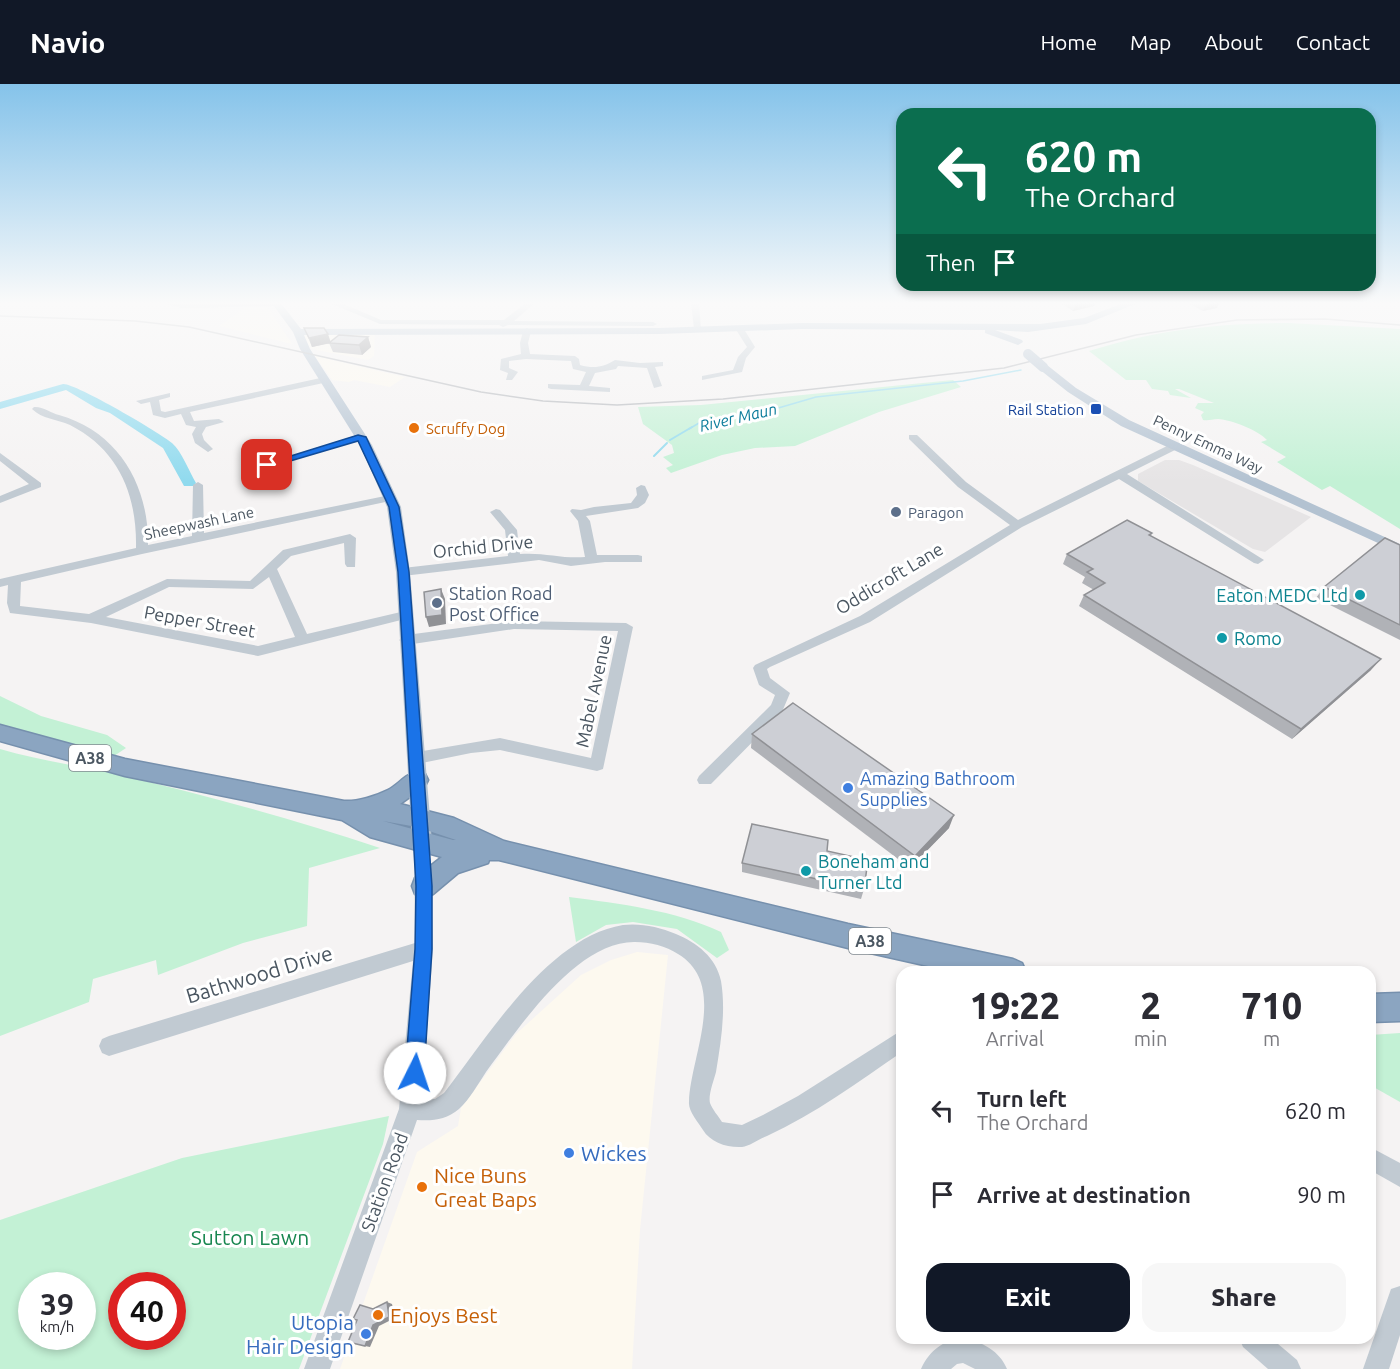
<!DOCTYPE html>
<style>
body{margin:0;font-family:Ubuntu,sans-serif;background:#f7f7f7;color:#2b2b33;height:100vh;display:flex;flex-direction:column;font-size:22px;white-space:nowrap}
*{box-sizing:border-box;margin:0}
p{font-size:20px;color:#7c7c81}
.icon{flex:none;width:33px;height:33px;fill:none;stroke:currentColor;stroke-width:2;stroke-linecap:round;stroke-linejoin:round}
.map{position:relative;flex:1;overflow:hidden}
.side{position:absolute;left:896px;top:882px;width:480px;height:378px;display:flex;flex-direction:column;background:#fff;border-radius:18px;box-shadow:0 3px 9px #0003}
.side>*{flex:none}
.banner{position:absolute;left:896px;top:24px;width:480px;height:183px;border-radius:18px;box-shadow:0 3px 9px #0003;background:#0b6e4f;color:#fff;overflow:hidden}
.speed{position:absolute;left:18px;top:1188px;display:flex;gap:12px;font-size:30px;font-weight:700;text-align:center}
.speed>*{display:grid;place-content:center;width:78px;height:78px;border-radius:50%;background:#fff;box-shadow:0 3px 9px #0003;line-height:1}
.speed small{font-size:15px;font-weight:400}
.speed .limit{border:9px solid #d22;background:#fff;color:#111}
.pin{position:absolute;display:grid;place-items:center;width:51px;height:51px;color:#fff;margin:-26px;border-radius:12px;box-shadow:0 3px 9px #0006}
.me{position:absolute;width:66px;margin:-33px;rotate:4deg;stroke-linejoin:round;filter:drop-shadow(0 0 4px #0008)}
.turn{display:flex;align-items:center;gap:21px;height:126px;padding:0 30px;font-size:27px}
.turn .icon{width:78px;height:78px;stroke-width:2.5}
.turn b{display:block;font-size:42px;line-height:51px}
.then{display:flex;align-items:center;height:57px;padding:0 30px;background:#0003;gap:12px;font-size:22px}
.eta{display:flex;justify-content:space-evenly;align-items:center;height:102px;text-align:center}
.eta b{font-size:36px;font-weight:800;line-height:42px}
.cta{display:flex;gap:12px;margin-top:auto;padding:12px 30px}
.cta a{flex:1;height:69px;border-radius:18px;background:#111827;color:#fff;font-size:24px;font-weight:800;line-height:69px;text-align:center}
.cta a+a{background:#f7f7f7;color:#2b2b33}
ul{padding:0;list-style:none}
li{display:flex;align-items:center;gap:18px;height:84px;padding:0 30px}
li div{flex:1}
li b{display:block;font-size:22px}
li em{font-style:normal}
header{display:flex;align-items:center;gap:36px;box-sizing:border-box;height:84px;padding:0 30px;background:#111827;color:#fff}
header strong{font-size:28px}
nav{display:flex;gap:33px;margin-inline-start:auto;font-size:21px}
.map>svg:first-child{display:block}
</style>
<header>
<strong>Navio</strong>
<nav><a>Home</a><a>Map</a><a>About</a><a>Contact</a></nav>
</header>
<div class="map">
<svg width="1400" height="1285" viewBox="0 0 1400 1285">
<rect width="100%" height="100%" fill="#f5f3f3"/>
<g fill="#fdf9ef">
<path d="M245,224H268L292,260L219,242Z"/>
<path d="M375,248L374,272L368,276L311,265L304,252Z"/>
<path d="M315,272L379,287L405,293L390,303L354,296L349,298L332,296Z"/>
<path d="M637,868L668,871L640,1146L632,1285H340L417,1068L458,1042L461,1024L516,950L581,891L611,876Z"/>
</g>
<path fill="#e6e4e5" d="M1165,376H1179L1193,381L1311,433L1265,468L1253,465L1138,397V390Z"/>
<g fill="#c3f1d5" fill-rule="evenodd">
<path d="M1288,239L1400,245V445L1330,402L1322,406L1277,378L1286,373L1261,358L1267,356C1258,346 1232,336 1218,335C1212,335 1209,337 1203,336L1201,331L1204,328L1195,324L1198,319H1214L1179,305H1175L1191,314L1170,311L1168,307L1152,305L1146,296H1126L1089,267C1154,246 1219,239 1288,239Z"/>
<path d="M953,296L961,303L879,328L795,362L755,364L722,371L671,389L666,384L673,381L663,373L674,369L672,361L643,340L638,323L701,321Z"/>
<path d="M0,612L41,632L107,651L126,664L114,672L62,661L0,642Z"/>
<path d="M0,665C37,676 74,681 112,689C202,710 292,735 380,764L309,784L307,842L243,859L158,891L156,876L93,895L89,918L0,952Z"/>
<path d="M569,813C621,820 674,826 721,848L729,866L717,874L677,845L633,838L606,841L576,858Z"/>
<path d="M1400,949V1018L1370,1001V951Z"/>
<path d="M389,1032L383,1060L299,1285H0V1136L182,1074ZM32,1202H82V1252H32ZM122,1202H172V1252H122Z"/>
</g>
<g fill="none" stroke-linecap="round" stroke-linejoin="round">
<path stroke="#90daee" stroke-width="1.5" d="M689,345L699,339L768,327L816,313L963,297L1021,286"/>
<g stroke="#90daee" stroke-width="2">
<path d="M670,356L692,343"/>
<path d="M654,372L667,359"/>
</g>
<path fill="#90daee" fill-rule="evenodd" d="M63,300C73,298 161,349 172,359C182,368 189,387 196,399L194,402H184L163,364L110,329L96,324L66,306L0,325V318Z"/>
<g stroke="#7690ad" stroke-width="3">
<g id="highway">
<path d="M0,641L125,675L344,717C357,718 376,712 388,706C402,699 408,684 425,690L428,696L425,702L400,720L454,734L504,757L848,840L1013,875L1022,879L1026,888H955L848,864L499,776H489L488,779L458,789L433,810L424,813L415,810L412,802L415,794L442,773L370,753L342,736L125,692L0,657ZM383,737L417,743L456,756H453Z"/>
<path d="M1400,909V937L1370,938V910Z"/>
</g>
</g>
<g fill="#c1cad2" fill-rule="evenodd">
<path d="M158,218H279L280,220L276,222L182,224Z"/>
<path d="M327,218H339L381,236H504L527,218H536L514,237L653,238L657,240L653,242L508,241L503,243L499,241L380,240Z"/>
<path d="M691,218H699L701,247L694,245Z"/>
<path d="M739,242H742L755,263L746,274L742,288L702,296V292L733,286L738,273L747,263L735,244Z"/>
<path d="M527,244L531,247L528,259L530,270L575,272L579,275L580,281C594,285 604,283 615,276L640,279L663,278V282L655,283L662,302L654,304L647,284L618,282L616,285L595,289L589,302L610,304V308L551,305L548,304V300L580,301L586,288L573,285L571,277L526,275L509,277V284L518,288L512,296H506L508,289L500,286L501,275L521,270L520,259L523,247Z"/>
<path d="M325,293L328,294V298L190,328L194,337L219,335L224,338L206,343L202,350L204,356L213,365L208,368L195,359L192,350L196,343L186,341L181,330L165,334L153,331L150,318L141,320L136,317L170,309V313L159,316L161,327L165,328Z"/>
<path d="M34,323C42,322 51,329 59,331C119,348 149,402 148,461L192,452L193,401L198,398L203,401L204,449L390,411L396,414L390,417L142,470L21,498L20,522L89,530L167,495L250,497L283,466L350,450L356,454L355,483H347L345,480L344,459L291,472L277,485L307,550L405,527L412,531L405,535L258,572L91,539L10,529L7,519L8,501L0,503V495L136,464C137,411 119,366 70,341C57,335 42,335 32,325ZM269,493L295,553L258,562L106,533L169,503L253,505Z"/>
<path d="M357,351L366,353L271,383L262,381Z"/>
<path d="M909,351H917L966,398L1018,436L1169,361H1177V365L1127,390L1264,476L1258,480L1254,479L1119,395L1022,443L870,538L770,583L767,585L770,594L790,609L782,628L711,700H699L697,696L699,692L771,621L775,611L759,601L753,584L755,581L860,532L1010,441L958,403L909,355Z"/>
<path d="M0,369L41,399V403L0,419V412L29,400L0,377Z"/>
<path d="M641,401L645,402L649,411L645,419L638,424L586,432L590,437L597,471H638L642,472V478H605L571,482L539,476L403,492L397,488L403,484L508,472L505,446L490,428L496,425L500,426L517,446L520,470C543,468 563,475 585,473L578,437L570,427L572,425L581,426L594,423L631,419L637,411L636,404Z"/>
<path d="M514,537L626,539L633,543L603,685L597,687L500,666L471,669L417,680L412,678L409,674L412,670L417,668L500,654L591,674L618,547L514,545L406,561L399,556L406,551Z"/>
<path d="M422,751L428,753L430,758L433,865L422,1015H435L444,1009C487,954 548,853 623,841C641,839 659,843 676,850C697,859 716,873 721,897C726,927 721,958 716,988C714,996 708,1011 710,1019C712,1025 719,1033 722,1038L742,1041L763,1031L798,1012L902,946V968C858,998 815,1030 767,1052C759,1055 750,1062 742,1063C727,1064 710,1058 703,1046C698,1038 688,1027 689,1018C690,973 729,901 678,870C666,862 650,858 635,858C576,857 518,945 486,988C478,1000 470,1015 459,1025C446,1036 433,1037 417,1036L330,1285H304L399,1025L413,877L109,972L102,969L99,962L102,955L109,952L415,859L414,758L416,753Z"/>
<path d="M1370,1063L1400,1079V1103L1370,1086Z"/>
<path d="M1400,1202V1251L1389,1285H1363L1391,1205Z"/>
<path d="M964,1254C982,1258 1000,1267 1007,1285H975L963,1279L957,1280L951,1285H921C929,1267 944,1255 964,1254Z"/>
<path d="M1239,1254H1271L1297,1276L1301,1285H1268L1243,1263Z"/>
</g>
<g fill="#b3c2d1" fill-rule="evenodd">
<path d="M271,218H280L301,245L659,244L802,239L1040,240L1084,234L1126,218H1140L1086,240L1028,248L995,246L1022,256L1023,258L1018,261L985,249V246L802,245L659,250L304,251L310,265L372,361L401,423L410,488L432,758L429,764L422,767L415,764L412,758L396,488L387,423L360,361L300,265L293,248Z"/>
<path d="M1039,281H1047L1076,304L1129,336L1400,460V469L1121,342L1068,308L1039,285Z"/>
</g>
<use href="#highway" fill="#8ba5c1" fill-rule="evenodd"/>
<path stroke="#b5b8bd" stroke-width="1.5" d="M0,232L135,237L189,243L481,308L543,317L617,321L723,315L1004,284L1136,251L1237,236L1325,235L1400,241"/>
<path stroke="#b3c2d1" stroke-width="10" d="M1028,270L1043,283"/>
</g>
<g fill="#b0b2b7">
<path d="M1059,218H1096L1094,222L1073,227Z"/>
<path d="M1186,218H1219L1217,224L1203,227Z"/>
<path d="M304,244L331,258L368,253L371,263L362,271L333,268L329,259L312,263Z"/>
<path d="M1152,449L1151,452L1371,586L1292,655L1079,522L1084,511L1094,506L1082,499L1085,493L1063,480L1067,470Z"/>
<path d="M1400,461V556L1316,514L1324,503Z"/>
<path d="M752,650L949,744L910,784L751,664Z"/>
<path d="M827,767L864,805L861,815L742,788V779Z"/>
</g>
<g fill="#909195">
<path d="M1096,218L1094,222L1073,227L1076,219Z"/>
<path d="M1207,218H1219L1217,224L1203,227Z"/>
<path d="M328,250L331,259L312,263L309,254Z"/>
<path d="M368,253L371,263L362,271L359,261Z"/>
<path d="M441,505L445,515L446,540L429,543L426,533Z"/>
<path d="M1381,575L1371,586L1292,655L1301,645Z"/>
<path d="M954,731L949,744L910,784L915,772Z"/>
<path d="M387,1218L392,1220L395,1234L379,1242L370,1263L365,1262L373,1241Z"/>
</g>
<g fill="#cdcfd5" stroke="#909195" stroke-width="1.5">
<path d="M304,244H324L328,250L309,254Z"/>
<path d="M339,251L368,253L359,261L329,259Z"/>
<path d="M1127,436L1152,449L1149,451L1381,575L1301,645L1084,511L1105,499L1087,488L1093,485L1067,470Z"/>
<path d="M1385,454L1400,461V541L1324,503Z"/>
<path d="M441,505L442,531L426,533L424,508Z"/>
<path d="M793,619L954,731L915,772L752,650Z"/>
<path d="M752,740L828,756L827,767L868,776L864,805L742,779Z"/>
<path d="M387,1218L389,1233L373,1241L365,1262L348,1258L357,1236L353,1235L360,1221L373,1225Z"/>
</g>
<linearGradient id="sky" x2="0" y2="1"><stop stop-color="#85c3ea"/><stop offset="0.55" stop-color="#fafafa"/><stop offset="1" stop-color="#fafafa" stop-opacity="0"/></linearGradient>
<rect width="1400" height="398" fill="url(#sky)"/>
<path fill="#1a73e8" stroke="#114b97" stroke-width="1.5" d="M358,351L366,353L399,423L409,488L432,802V865L424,989L421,996L415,999L408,996L405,989L415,865L416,802L398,488L389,423L358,357L270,383L262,381Z"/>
<rect fill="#1a4fb4" stroke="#fff" stroke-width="2" x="1090" y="319" width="12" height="12" rx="3"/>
<g fill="#e8710a" stroke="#fff" stroke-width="2">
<circle cx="414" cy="344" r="6"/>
<circle cx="422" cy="1103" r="6"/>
<circle cx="378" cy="1231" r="6"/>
</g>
<g fill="#5c6f8a" stroke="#fff" stroke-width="2">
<circle cx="896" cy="428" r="6"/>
<circle cx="437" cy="519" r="6"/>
</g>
<g fill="#0f9aa8" stroke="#fff" stroke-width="2">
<circle cx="1360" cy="511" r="6"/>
<circle cx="1222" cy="554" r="6"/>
<circle cx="806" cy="787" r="6"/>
</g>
<g fill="#3f7fe0" stroke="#fff" stroke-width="2">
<circle cx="848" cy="704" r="6"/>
<circle cx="569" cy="1069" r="6"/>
<circle cx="366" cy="1250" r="6"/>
</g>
<g text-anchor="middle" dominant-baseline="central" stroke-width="6" stroke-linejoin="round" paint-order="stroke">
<g font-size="15" fill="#164399" stroke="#fff" text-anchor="end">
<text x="1084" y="325">Rail Station</text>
</g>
<g font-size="15" fill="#c56008" stroke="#fff" text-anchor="start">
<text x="426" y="344">Scruffy Dog</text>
</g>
<g font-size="15" fill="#4a5661" stroke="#fff">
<text transform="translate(1208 360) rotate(25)">Penny Emma Way</text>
<text transform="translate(199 439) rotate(-12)">Sheepwash Lane</text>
</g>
<g font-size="15" fill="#4e5e75" stroke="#fff" text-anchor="start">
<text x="908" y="428">Paragon</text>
</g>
<g font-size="16" font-style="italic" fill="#0c7c9b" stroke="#fff">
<text transform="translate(738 333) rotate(-13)">River Maun</text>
</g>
<g fill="#fff" stroke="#808990" stroke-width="1.5">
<rect x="69" y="661" width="42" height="26" rx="4.5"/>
<rect x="849" y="844" width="42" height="26" rx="4.5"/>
</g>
<g font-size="16" font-weight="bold" fill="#4a5661">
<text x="90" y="674">A38</text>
<text x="870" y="857">A38</text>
</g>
<g font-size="18" fill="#4a5661" stroke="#fff">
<text transform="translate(483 462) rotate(-6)">Orchid Drive</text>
<text transform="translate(889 494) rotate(-31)">Oddicroft Lane</text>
<text transform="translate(200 537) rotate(10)">Pepper Street</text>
<text transform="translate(593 607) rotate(-78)">Mabel Avenue</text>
<text transform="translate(384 1098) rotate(-70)">Station Road</text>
</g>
<g font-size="18" fill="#4e5e75" stroke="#fff" text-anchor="start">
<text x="449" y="509">Station Road<tspan x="449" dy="21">Post Office</tspan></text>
</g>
<g font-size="18" fill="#0d838f" stroke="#fff" text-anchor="start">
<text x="1348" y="511" text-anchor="end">Eaton MEDC Ltd</text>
<text x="1234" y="554">Romo</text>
<text x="818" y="777">Boneham and<tspan x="818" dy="21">Turner Ltd</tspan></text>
</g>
<g font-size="18" fill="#366cbe" stroke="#fff" text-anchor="start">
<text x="860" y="694">Amazing Bathroom<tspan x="860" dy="21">Supplies</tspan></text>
</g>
<g font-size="21" fill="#4a5661" stroke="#fff">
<text transform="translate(259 890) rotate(-17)">Bathwood Drive</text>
</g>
<g font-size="21" fill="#366cbe" stroke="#fff" text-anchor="start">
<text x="581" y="1069">Wickes</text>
<text x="354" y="1238" text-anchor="end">Utopia<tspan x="354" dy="24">Hair Design</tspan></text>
</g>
<g font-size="21" fill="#c56008" stroke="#fff" text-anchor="start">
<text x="434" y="1091">Nice Buns<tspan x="434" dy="24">Great Baps</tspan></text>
<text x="390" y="1231">Enjoys Best</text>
</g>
<g font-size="21" fill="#17864f" stroke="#fff">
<text x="250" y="1153">Sutton Lawn</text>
</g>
</g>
</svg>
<div class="speed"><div>39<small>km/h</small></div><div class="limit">40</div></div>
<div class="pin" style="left:267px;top:381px;background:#d93025"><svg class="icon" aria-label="arrive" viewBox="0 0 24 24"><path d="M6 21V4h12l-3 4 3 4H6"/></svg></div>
<svg class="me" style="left:415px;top:989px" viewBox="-20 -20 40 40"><circle r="19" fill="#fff"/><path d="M0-13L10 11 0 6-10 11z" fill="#1a73e8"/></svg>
<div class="banner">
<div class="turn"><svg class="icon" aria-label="left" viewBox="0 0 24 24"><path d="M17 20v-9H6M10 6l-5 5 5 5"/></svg><div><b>620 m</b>The Orchard</div></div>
<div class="then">Then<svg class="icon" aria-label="arrive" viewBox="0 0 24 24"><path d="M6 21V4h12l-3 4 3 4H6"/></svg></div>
</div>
<section class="side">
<div class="eta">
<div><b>19:22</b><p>Arrival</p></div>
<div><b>2</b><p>min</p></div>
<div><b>710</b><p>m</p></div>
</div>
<ul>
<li><svg class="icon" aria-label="left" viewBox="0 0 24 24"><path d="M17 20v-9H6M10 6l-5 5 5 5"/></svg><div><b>Turn left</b><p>The Orchard</p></div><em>620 m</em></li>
<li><svg class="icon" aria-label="arrive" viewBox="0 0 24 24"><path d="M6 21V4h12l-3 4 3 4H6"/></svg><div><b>Arrive at destination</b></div><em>90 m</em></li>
</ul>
<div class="cta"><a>Exit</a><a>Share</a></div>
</section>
</div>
